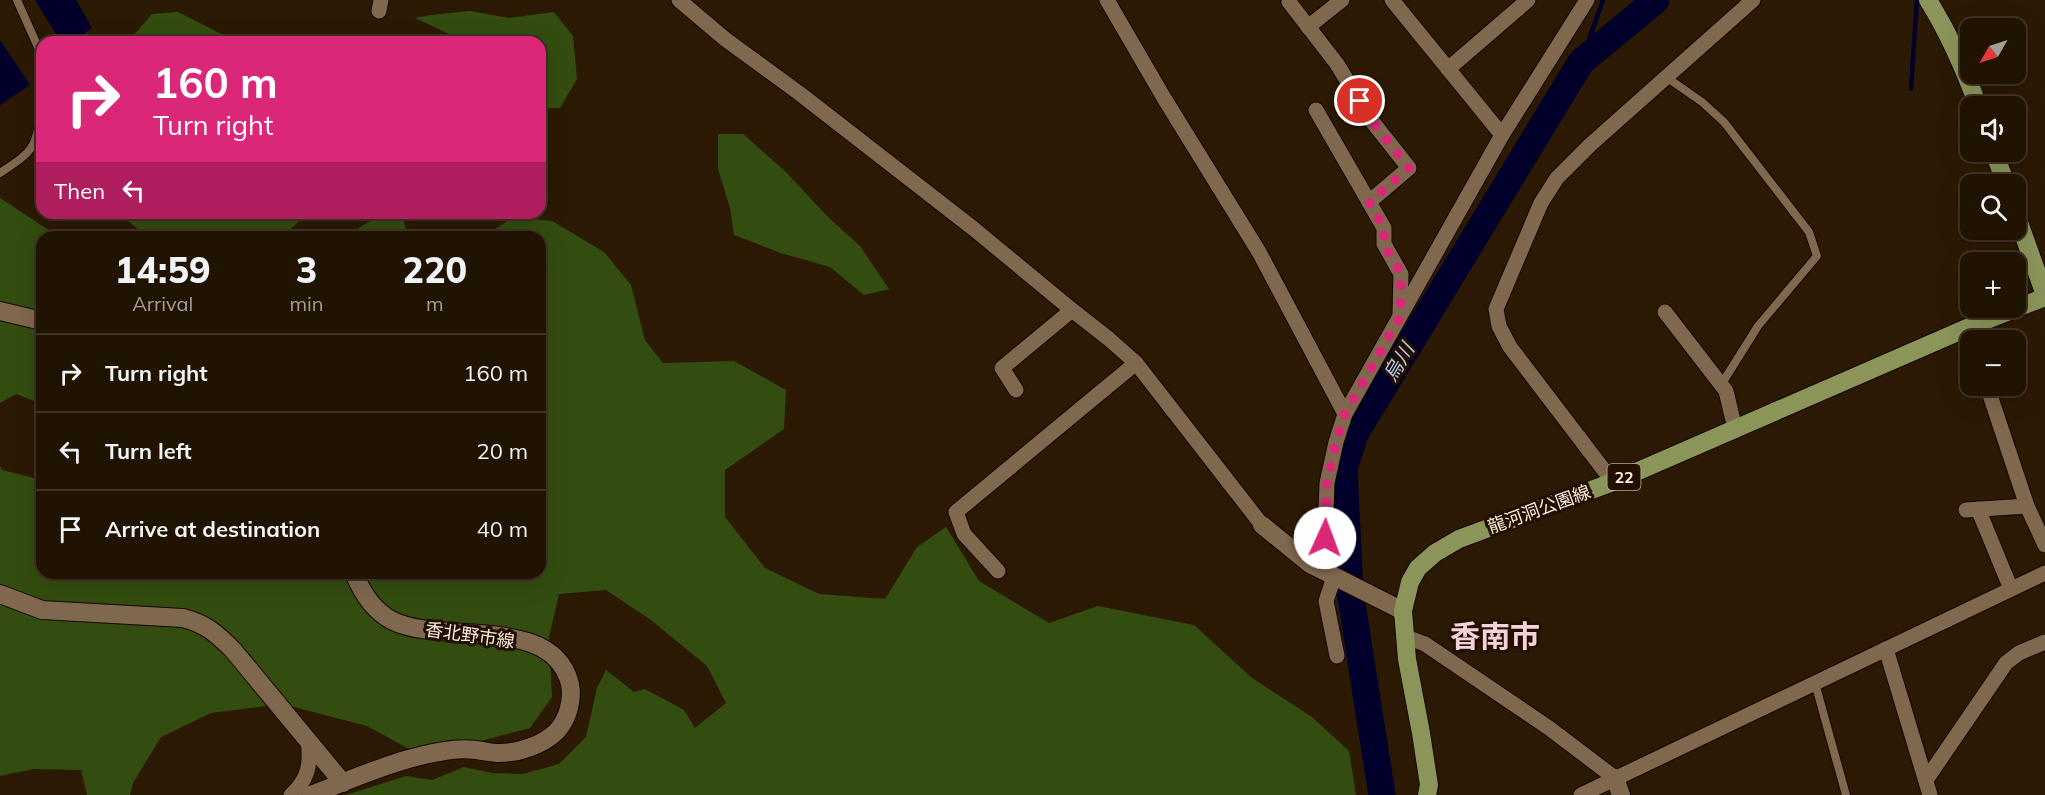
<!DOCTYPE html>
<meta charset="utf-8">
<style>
body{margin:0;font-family:Mulish,"Noto Sans JP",sans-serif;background:#2d2011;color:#f1f3f6;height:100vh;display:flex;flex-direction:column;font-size:22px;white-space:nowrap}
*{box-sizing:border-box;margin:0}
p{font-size:20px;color:#a29e99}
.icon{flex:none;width:33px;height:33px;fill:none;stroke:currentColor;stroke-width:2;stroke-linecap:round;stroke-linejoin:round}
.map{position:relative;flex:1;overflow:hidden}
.side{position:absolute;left:36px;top:231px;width:510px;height:348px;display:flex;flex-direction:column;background:#211302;border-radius:18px;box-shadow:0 6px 24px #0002,0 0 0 2px #3e3224}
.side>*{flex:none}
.guide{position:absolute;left:36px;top:36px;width:510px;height:183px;border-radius:18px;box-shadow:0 6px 24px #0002,0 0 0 2px #3e3224;background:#db2777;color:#fff;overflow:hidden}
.needle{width:39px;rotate:231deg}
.buttons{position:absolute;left:1960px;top:18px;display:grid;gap:12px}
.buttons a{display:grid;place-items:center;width:66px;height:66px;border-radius:12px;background:#211302;box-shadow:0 6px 24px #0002,0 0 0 2px #3e3224;font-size:30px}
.pin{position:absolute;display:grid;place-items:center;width:51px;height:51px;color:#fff;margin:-26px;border:3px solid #fff;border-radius:50%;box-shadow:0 2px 6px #0007}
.me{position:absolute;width:66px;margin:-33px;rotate:2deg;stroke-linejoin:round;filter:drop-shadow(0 0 4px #0008)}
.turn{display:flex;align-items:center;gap:21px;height:126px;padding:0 18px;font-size:27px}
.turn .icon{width:78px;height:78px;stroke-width:2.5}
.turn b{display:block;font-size:42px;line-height:51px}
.then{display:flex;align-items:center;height:57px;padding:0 18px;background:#0003;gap:12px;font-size:22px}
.eta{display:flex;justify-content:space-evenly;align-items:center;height:102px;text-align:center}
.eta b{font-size:36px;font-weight:800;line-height:42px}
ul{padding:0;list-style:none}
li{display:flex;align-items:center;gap:18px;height:78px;padding:0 18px;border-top:2px solid #3e3224}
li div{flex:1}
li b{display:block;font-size:22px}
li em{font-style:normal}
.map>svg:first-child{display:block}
</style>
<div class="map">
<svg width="2045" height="795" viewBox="0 0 2045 795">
<rect width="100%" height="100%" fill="#2c1903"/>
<g fill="#334d10">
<path d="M470,11L509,18L554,12L573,36L577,79L560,108H540V42H466L415,18L431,15Z"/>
<path d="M178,12L237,42H128L152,14Z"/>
<path d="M718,134H743L786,172L827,216L860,246L889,289L864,295L830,267L781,253L734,235L730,208L718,169Z"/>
<path d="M0,198L59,237H42V404L16,394L0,403Z"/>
<path d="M119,213H308L282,237H147Z"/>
<path d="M383,213H402L407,235L410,237H345Z"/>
<path d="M513,217L552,221L604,252L631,285L645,340L663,363L734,361L786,390L784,429L725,470V517L765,568L819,594L885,599L917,547L946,527L979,581L1049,623L1098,606L1194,625L1252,678L1312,717L1349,751L1356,795H346L406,776L432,780L464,767L492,773L523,774L559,764L586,737L597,688L606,670L634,692L645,689L684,710L695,728L726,703L707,666L651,620L606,590L559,594L549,637L552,697L530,728L477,742L411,750L367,726L282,704L211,713L161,737L133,783L130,795H87L81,770L34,769L0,776V466L2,470L42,480V573H540V237H484Z"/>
</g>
<g fill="#00002b">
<path d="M35,0H76L92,28L71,42H61Z"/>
<path d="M0,40L30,85L0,105Z"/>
</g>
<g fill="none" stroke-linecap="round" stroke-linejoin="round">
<g stroke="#00002b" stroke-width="4.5">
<path d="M1581,62L1603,0"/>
<path d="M1911,89L1917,0"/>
</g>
<path stroke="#00002b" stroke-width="27" d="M1382,795L1350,591L1344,469L1355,434L1581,62L1656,0"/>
<g stroke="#140400" stroke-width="10">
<g id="lane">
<path d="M17,0L42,56"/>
<path d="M1666,77L1702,102L1724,122L1809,232L1817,256L1758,326L1721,385"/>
<path d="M0,173C34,150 34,151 42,111"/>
<path d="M1815,683L1846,795"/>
</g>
</g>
<g stroke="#140400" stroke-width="17">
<g id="street">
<path d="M679,0L725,39L799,93L974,229L1072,310L1109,339L1136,363L1262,525"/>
<path d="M1107,0L1164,98L1259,252L1345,414"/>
<path d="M1392,0L1502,135"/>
<path d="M1289,2L1337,64L1371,120L1409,168L1369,202"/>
<path d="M379,11L381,0"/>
<path d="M1308,27L1342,0"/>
<path d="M1448,69L1528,0"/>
<path d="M1316,110L1384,228V244L1401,274L1400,314"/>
<path d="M1665,312L1726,391L1735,429"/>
<path d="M1987,386L2027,506"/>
<path d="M1016,390L1002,368L1072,310"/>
<path d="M1613,482L1510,347L1499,326L1496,309L1541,203L1557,178L1590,145L1753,0"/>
<path d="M1978,509L2011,589"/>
<path d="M1966,510L2027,506L2045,545"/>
<path d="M1310,564L1325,538L1327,483L1336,442L1345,414L1502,135L1587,0"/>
<path d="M998,571L964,534L956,512L1136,363"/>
<path d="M1334,577L1326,601L1337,656"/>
<path d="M1404,636L1425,644L1549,728L1615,778"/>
<path d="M1886,649L1930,795"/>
<path d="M1926,780L2006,663L2019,653L2045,642"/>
<path d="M291,795C309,779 311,763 308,740"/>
<path d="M1581,795L2045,573"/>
</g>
</g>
<g stroke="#140400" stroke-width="20">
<g id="secondary">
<path d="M0,311L42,321"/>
<path d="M1262,525L1310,564L1403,611"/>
<path d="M0,594L42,610L183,618C206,624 216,633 233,650L343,783"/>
<path d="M1615,778L1621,795"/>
<path d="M311,795C352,779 402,757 445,751C455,749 467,749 476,750C484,751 492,753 499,753C519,753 543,745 557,731C568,719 573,700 570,684C553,614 442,645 393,621C373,611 362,593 354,573"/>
</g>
</g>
<g stroke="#140400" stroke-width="20">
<g id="primary">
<path d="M1928,0C1950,35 1964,68 1978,106"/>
<path d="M1994,152L2006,184"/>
<path d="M2016,214L2045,295"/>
<path d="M1427,795L1429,785L1421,733L1407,659L1403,611L1410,582L1418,568L1435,553L1459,539L1613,482L1967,328L2045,297"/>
</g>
</g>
<use href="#lane" stroke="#80684f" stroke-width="8"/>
<use href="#street" stroke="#80684f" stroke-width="15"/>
<use href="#secondary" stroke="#80684f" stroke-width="18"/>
<use href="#primary" stroke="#8b955a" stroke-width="18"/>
</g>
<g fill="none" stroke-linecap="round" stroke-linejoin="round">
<path stroke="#db2777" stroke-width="10" stroke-dasharray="0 18" d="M1325,538L1327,483L1336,442L1345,414L1400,317L1401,274L1384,244V228L1369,202L1409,168L1371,120L1360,101"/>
</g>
<g text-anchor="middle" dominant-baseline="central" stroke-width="6" stroke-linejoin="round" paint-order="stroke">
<rect fill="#220f00" stroke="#baab9d" stroke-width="1.5" x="1607.5" y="464" width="33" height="26" rx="4.5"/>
<g font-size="16" font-weight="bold" fill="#fbeee0">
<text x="1624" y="477">22</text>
</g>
<g font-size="18" fill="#fbeee0" stroke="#220f00">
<text transform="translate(1539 509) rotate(-20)">龍河洞公園線</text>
<text transform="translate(470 635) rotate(8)">香北野市線</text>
</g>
<g font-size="20" font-style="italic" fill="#b4cef5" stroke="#220f00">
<text transform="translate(1398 362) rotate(-59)">烏川</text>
</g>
<g font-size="30" font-weight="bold" fill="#f4d2da" stroke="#220f00">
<text x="1495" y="636">香南市</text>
</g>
</g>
</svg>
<div class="buttons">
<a><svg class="needle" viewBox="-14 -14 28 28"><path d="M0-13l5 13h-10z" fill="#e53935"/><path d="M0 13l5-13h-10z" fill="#a29e99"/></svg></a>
<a><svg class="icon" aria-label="sound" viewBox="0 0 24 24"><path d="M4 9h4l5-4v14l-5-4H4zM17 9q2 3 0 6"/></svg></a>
<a><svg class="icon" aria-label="search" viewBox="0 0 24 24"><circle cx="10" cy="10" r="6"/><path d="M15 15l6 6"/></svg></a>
<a>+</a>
<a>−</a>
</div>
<div class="pin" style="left:1360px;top:101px;background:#d93025"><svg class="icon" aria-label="arrive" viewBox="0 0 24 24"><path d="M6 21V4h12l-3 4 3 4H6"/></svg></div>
<svg class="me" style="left:1325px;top:538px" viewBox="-20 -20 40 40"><circle r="19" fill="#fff"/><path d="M0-13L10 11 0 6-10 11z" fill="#db2777"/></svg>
<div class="guide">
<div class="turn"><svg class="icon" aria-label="right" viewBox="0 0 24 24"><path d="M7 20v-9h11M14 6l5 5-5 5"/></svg><div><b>160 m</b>Turn right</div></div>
<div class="then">Then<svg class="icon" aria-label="left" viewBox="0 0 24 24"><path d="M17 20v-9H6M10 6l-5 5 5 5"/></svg></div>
</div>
<section class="side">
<div class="eta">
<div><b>14:59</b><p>Arrival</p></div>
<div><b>3</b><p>min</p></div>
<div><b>220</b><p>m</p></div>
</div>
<ul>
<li><svg class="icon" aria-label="right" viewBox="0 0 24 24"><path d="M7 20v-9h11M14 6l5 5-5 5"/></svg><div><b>Turn right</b></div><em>160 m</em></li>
<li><svg class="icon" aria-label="left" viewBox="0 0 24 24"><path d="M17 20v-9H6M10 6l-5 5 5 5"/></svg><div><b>Turn left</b></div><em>20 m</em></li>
<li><svg class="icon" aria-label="arrive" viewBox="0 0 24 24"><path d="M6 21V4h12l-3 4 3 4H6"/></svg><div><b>Arrive at destination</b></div><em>40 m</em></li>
</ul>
</section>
</div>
